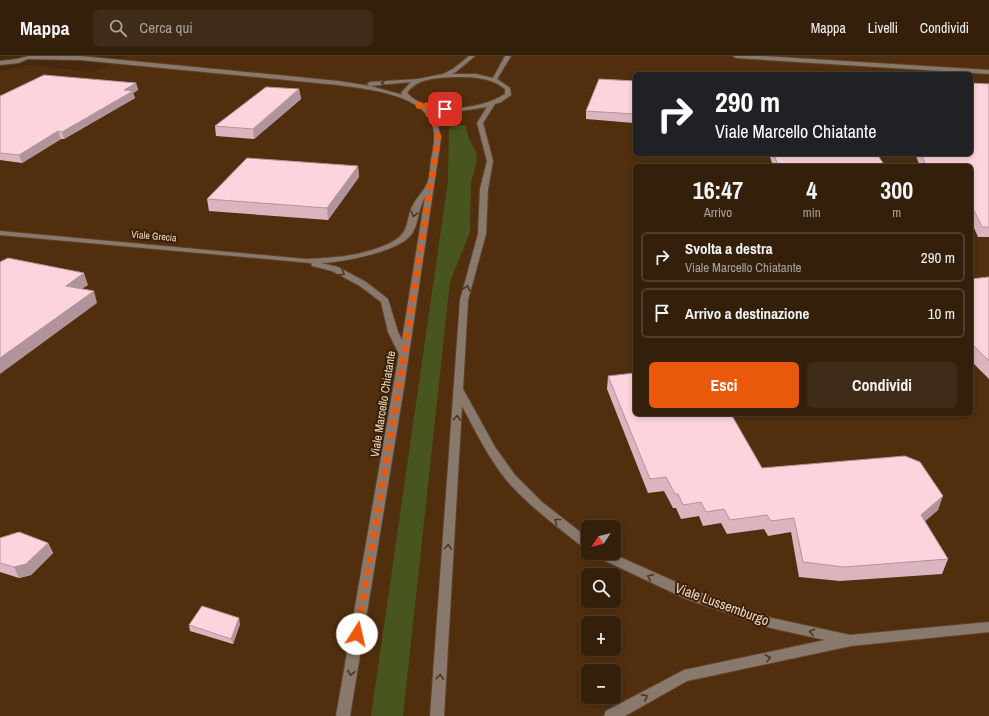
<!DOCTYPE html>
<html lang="it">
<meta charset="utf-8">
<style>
body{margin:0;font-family:"Archivo Narrow",sans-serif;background:#3f2c18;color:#f1f3f6;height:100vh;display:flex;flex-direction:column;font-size:15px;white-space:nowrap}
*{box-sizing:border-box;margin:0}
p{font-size:13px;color:#a9a29c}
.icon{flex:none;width:22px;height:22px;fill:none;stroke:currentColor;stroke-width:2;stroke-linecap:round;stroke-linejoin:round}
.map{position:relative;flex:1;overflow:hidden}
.sheet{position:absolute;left:633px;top:108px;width:340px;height:252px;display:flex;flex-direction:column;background:#341f0a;border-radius:6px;box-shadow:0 2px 6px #0003,0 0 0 1px #4e3d2b}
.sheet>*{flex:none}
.banner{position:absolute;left:633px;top:16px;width:340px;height:84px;border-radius:6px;box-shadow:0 2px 6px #0003,0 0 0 1px #4e3d2b;background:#202124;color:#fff;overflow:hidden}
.needle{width:26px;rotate:234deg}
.tools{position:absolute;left:581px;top:464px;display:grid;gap:8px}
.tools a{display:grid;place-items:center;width:40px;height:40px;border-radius:6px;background:#341f0a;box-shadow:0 2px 6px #0003,0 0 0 1px #4e3d2b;font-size:20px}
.pin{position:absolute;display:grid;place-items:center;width:34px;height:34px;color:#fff;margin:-17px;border-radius:8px;box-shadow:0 2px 6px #0006}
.me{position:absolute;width:44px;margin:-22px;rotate:10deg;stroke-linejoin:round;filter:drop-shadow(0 0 3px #0008)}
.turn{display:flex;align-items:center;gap:14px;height:84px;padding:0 16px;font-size:18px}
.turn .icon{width:52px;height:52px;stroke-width:2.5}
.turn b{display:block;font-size:28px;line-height:34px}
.eta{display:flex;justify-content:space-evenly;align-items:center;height:68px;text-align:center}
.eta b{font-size:24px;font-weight:700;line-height:28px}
.cta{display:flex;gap:8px;margin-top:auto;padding:8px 16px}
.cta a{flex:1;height:46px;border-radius:6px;background:#ea580c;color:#fff;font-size:16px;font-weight:700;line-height:46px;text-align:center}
.cta a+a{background:#3f2c18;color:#f1f3f6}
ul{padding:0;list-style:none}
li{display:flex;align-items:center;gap:12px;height:50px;margin:0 8px 6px;padding:0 8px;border:2px solid #4e3d2b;border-radius:6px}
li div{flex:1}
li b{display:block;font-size:15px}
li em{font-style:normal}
header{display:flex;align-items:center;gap:24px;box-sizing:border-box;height:56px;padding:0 20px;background:#341f0a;border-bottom:1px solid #4e3d2b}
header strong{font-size:19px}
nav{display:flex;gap:22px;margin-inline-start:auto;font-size:14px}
.search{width:280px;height:36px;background:#3f2c18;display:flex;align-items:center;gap:10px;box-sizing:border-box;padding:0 14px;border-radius:6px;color:#a9a29c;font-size:15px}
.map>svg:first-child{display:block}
</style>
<header>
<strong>Mappa</strong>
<div class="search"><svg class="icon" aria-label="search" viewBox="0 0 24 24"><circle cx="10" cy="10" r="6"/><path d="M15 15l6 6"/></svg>Cerca qui</div>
<nav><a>Mappa</a><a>Livelli</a><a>Condividi</a></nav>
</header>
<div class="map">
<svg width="989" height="660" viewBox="0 0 989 660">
<rect width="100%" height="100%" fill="#45290e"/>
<path fill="#512f0e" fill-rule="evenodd" d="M125,0H989V660H0V15L28,9L94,16ZM635,18H971V98H635ZM635,110H971V358H635ZM588,471H614V497H588ZM588,519H614V545H588ZM588,567H614V593H588ZM588,615H614V641H588Z"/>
<path fill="#48551e" d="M465,69L470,85L476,96L477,104L471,127L470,176L450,226L403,660H371L448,125L449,70Z"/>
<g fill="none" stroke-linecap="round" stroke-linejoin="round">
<g stroke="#60452c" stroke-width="2">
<g id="minor">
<path d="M29,0H80L338,25L370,30L403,39L401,37L411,26L370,30L367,28L370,26L418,23L443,18L453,13L469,0H475L457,15L452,18H476L493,22L505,0H511L497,23L510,32L511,39L501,46L495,48L483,67L493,105L488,133L486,178L468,244L463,333L495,391L515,419L542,446L588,482V493L584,492C558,471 530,451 508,426C489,403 476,376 462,350L444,660H430L460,244L478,178L480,133L487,105L477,67L487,51L454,56L427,53L437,66L441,82L404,331L350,660H336L399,298L388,276L381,246L360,230L332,215L312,210L311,207L0,179V175L305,203C333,202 362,200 388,188C412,177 404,166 413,149C417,141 425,134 428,125C430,119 430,111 431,104C433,93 436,82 433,71C425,38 366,33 338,29L80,4L28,3L18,7L0,9V5L17,3ZM454,21C472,21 491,21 505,33V38C481,54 428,60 407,37C417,22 437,22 454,21ZM425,141L402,284L398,276L388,243L366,226L338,211L321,207C342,206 402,196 413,176C419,166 418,153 425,141Z"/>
<path d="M733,0H760L989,14V18L736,2Z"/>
<path d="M593,497H611L696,535L772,562L850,579L989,566V576L851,590L687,625L625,660H604L606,655L684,614L825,584L771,572L686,543L595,500Z"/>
</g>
</g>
<use href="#minor" fill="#89796d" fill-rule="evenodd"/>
</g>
<g fill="#dab5bf">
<path d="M635,25V63L634,67L586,63V55Z"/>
<path d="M989,26V181H978L971,165V110H920L915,98H971Z"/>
<path d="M136,27L138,34L133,37L135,42L64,83H61L22,107L0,104V40Z"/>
<path d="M299,33L301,43L254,83L216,80L215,70Z"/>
<path d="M769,98H877L885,110H773Z"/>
<path d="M358,110L359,121L328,164L209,155L207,143Z"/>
<path d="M989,221V323L971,305V223Z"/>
<path d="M608,320L762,412L938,454L925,465L948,503L942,518L840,525L799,521L791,476L768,480L764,473L727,478L721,467L703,470L699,460L681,463L676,452H673L664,435L648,437L607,333Z"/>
<path d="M0,482L48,487L53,497L31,519L19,522L0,516Z"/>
<path d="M240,568L233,588L190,575L189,569Z"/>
</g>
<g fill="#b1949b">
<path d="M136,27L138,34L133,37L135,42L64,83L62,76L124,34Z"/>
<path d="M299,33L301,43L254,83L253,73Z"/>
<path d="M58,75L61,83L22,107L19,99Z"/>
<path d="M358,110L359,121L328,164L327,152Z"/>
<path d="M84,217L88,229L70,241L66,230Z"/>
<path d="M94,235L97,247L0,318V302Z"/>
<path d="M943,440L938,454L916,473L921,459Z"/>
<path d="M48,487L53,497L31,519L19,522L14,511Z"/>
<path d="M239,562L240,568L233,588L231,583Z"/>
</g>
<g fill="#fdd3de" stroke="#b1949b">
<path d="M44,19L136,27L124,34L133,35L62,76L58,75L19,99L0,97V40Z"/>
<path d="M599,23L635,25V58L586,55Z"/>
<path d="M971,27L989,28V171H982L971,148V110H926L921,98H971Z"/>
<path d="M266,31L299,33L253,73L215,70Z"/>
<path d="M774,98H877L885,110H778Z"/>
<path d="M247,102L358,110L327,152L207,143Z"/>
<path d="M8,202L84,217L66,230L94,235L0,302V206Z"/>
<path d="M989,221V305L971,287V223Z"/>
<path d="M635,317V358H731L762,412L905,400L920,406L943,440L921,459L948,503L844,511L803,506L794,462L771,465L767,459L730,464L724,453L706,456L701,446L683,449L678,438H675L666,421L650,423L608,320Z"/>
<path d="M19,476L48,487L26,508L14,511L0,507V482Z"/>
<path d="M202,550L239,562L231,583L189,569Z"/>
</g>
<defs><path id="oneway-chevron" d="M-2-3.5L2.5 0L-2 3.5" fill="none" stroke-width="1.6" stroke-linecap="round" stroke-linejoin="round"/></defs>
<g stroke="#4e361e">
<use href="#oneway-chevron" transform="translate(384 27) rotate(178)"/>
<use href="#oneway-chevron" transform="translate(414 158) rotate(104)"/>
<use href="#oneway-chevron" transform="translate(342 217) rotate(29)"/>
<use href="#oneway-chevron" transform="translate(467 232) rotate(-74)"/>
<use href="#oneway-chevron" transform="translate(457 362) rotate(-86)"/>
<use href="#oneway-chevron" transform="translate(557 465) rotate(-142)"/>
<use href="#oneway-chevron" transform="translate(448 491) rotate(-86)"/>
<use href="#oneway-chevron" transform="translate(650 521) rotate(-156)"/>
<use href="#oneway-chevron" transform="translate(812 576) rotate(-168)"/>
<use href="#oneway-chevron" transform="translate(768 602) rotate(-12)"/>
<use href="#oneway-chevron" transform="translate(351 617) rotate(100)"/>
<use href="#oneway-chevron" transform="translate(440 621) rotate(-86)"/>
<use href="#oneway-chevron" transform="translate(645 641) rotate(-28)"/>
</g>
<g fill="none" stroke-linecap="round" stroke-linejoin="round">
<path stroke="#ea580c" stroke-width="7" stroke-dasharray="0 12.6" d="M357,578L399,331L438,82C436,63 432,59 417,48L445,53"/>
</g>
<g text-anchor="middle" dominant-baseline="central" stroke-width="4" stroke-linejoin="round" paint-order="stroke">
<g font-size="10" fill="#ebd8c9" stroke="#3a1f04">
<text transform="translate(154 180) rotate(5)">Viale Grecia</text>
</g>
<g font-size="12" fill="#ebd8c9" stroke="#3a1f04">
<text transform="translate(383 348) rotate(-81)">Viale Marcello Chiatante</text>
</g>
<g font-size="14" fill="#ebd8c9" stroke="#3a1f04">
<text transform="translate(722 548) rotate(20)">Viale Lussemburgo</text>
</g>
</g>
</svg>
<div class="tools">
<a><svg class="needle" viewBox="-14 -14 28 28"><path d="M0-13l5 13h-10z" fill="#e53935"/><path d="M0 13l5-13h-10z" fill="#a9a29c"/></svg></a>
<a><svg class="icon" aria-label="search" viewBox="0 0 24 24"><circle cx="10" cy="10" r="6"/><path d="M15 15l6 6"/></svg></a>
<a>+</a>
<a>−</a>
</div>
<div class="pin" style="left:445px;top:53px;background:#d93025"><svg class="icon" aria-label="arrive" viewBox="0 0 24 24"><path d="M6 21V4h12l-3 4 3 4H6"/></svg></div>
<svg class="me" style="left:357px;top:578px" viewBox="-20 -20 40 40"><circle r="19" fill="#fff"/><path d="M0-13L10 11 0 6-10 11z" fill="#ea580c"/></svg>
<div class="banner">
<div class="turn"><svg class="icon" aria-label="right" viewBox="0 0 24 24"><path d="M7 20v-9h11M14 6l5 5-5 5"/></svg><div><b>290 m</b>Viale Marcello Chiatante</div></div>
</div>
<section class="sheet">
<div class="eta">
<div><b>16:47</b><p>Arrivo</p></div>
<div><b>4</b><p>min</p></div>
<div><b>300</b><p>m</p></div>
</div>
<ul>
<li><svg class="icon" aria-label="right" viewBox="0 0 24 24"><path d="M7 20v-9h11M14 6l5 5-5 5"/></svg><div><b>Svolta a destra</b><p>Viale Marcello Chiatante</p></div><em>290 m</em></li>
<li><svg class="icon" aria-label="arrive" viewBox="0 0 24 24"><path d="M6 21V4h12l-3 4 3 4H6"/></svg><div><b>Arrivo a destinazione</b></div><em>10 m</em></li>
</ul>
<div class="cta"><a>Esci</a><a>Condividi</a></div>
</section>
</div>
